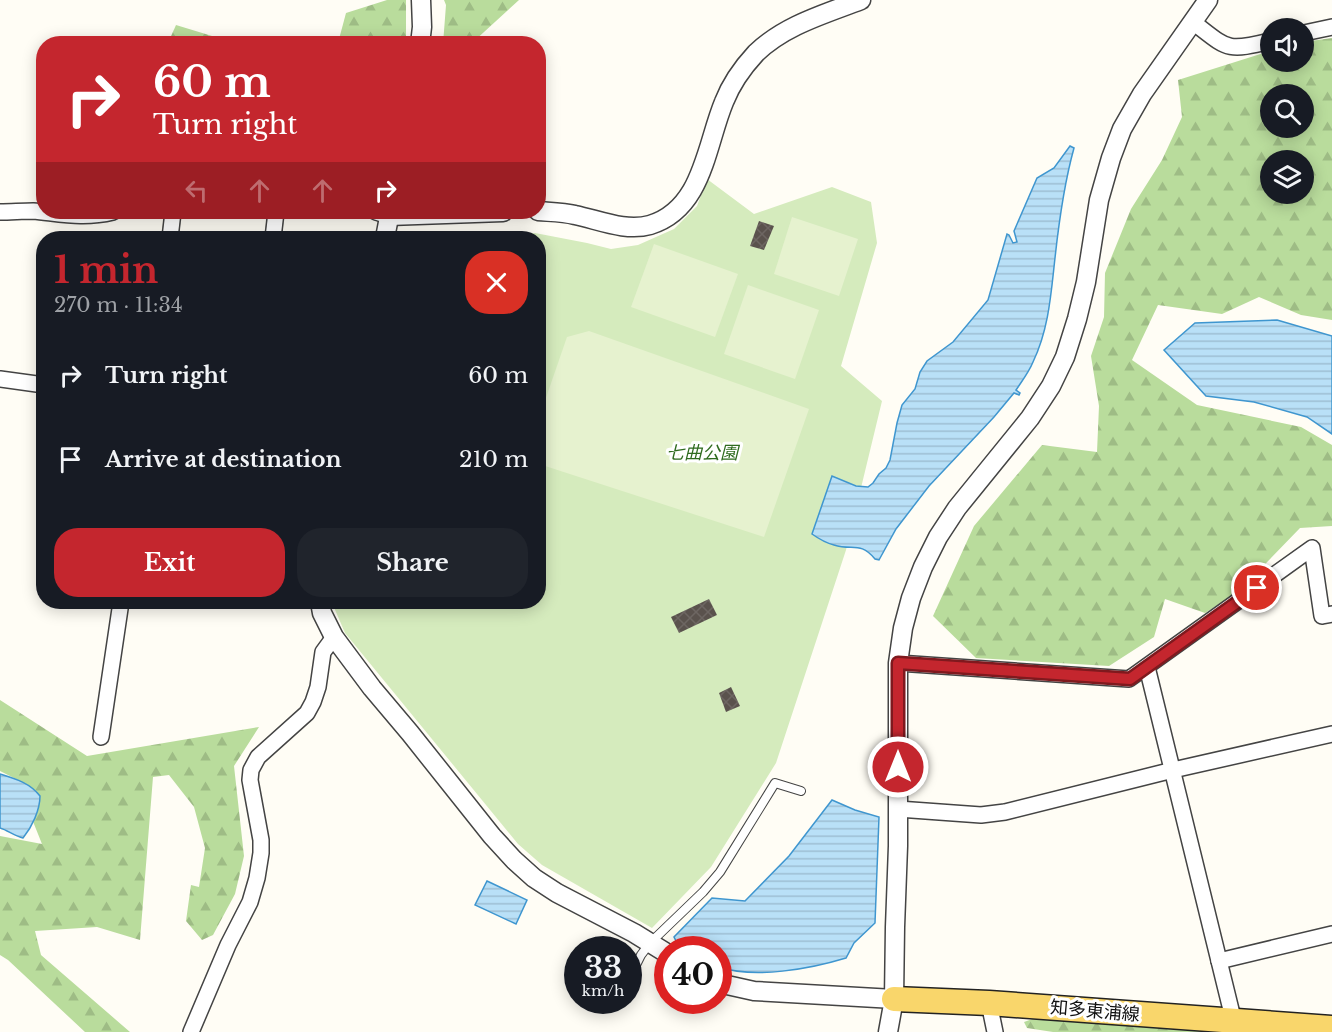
<!DOCTYPE html>
<meta charset="utf-8">
<style>
body{margin:0;font-family:"Libre Baskerville","Noto Sans JP",serif;background:#20242c;color:#f1f3f6;height:100vh;display:flex;flex-direction:column;font-size:22px;white-space:nowrap}
*{box-sizing:border-box;margin:0}
p{font-size:20px;color:#9ea1a6}
.icon{flex:none;width:33px;height:33px;fill:none;stroke:currentColor;stroke-width:2;stroke-linecap:round;stroke-linejoin:round}
.map{position:relative;flex:1;overflow:hidden}
.panel{position:absolute;left:36px;top:231px;width:510px;height:378px;display:flex;flex-direction:column;background:#171b24;border-radius:24px;box-shadow:0 3px 15px #0003}
.panel>*{flex:none}
.banner{position:absolute;left:36px;top:36px;width:510px;height:183px;border-radius:24px;box-shadow:0 3px 15px #0003;background:#c4262e;color:#fff;overflow:hidden}
.controls{position:absolute;left:1260px;top:18px;display:grid;gap:12px}
.controls a{display:grid;place-items:center;width:54px;height:54px;border-radius:50%;background:#171b24;box-shadow:0 3px 15px #0003;font-size:30px}
.speed{position:absolute;left:564px;top:936px;display:flex;gap:12px;font-size:30px;font-weight:700;text-align:center}
.speed>*{display:grid;place-content:center;width:78px;height:78px;border-radius:50%;background:#171b24;box-shadow:0 3px 15px #0003;line-height:1}
.speed small{font-size:15px;font-weight:400}
.speed .limit{border:9px solid #d22;background:#fff;color:#111}
.pin{position:absolute;display:grid;place-items:center;width:51px;height:51px;color:#fff;margin:-26px;border:3px solid #fff;border-radius:50%;box-shadow:0 2px 6px #0007}
.me{position:absolute;width:66px;margin:-33px;rotate:0deg;stroke-linejoin:round;filter:drop-shadow(0 0 4px #0008)}
.turn{display:flex;align-items:center;gap:21px;height:126px;padding:0 18px;font-size:27px}
.turn .icon{width:78px;height:78px;stroke-width:2.5}
.turn b{display:block;font-size:42px;line-height:51px}
.lanes{display:flex;align-items:center;height:57px;padding:0 18px;background:#0003;justify-content:center;gap:30px;direction:ltr}
.lanes .off{opacity:.35}
.round{display:grid;place-items:center;flex:none;width:63px;height:63px;border-radius:24px;background:#20242c}
.headline{display:flex;align-items:center;justify-content:space-between;height:102px;padding:0 18px}
h1{font-size:36px;font-weight:800;line-height:45px;color:#c4262e}
.action{display:flex;gap:12px;margin-top:auto;padding:12px 18px}
.action a{flex:1;height:69px;border-radius:24px;background:#c4262e;color:#fff;font-size:24px;font-weight:800;line-height:69px;text-align:center}
.action a+a{background:#20242c;color:#f1f3f6}
ul{padding:0;list-style:none}
li{display:flex;align-items:center;gap:18px;height:84px;padding:0 18px}
li div{flex:1}
li b{display:block;font-size:22px}
li em{font-style:normal}
.map>svg:first-child{display:block}
</style>
<div class="map">
<svg width="1332" height="1032" viewBox="0 0 1332 1032">
<defs>
<pattern id="forest-firs" width="22" height="20" patternUnits="userSpaceOnUse" patternTransform="scale(1.5)"><rect width="22" height="20" fill="#b9dc9c"/><path d="M5 1l3.5 6h-7zM16 11l3.5 6h-7z" fill="#9ebc85"/></pattern>
<pattern id="water-rules" width="6" height="5" patternUnits="userSpaceOnUse" patternTransform="scale(1.5)"><rect width="6" height="5" fill="#b9e0f7"/><path d="M0 2.5h6" fill="none" stroke="#9ebfd3"/></pattern>
<pattern id="building-cross-hatch" width="8" height="8" patternUnits="userSpaceOnUse" patternTransform="scale(1.5)"><rect width="8" height="8" fill="#5a524d"/><path d="M0 0l8 8M0 8l8-8" fill="none" stroke="#6d6662"/></pattern>
</defs>
<rect width="100%" height="100%" fill="#fffdf5"/>
<g fill="url(#forest-firs)" fill-rule="evenodd">
<path d="M387,0H406V43H338L346,13Z"/>
<path d="M444,0H519L472,43L443,44L446,5Z"/>
<path d="M176,25L235,43H168Z"/>
<path d="M1332,38V320L1301,315L1259,297L1222,314L1158,305L1132,360L1197,405L1301,427L1332,445V526L1300,528L1238,592L1205,613L1165,599L1154,637L1109,666L976,658L933,616L974,526L1042,445L1097,452L1099,406L1091,356L1104,317L1105,273L1131,209L1162,160L1182,117L1178,80L1270,51V62H1304V42ZM1270,94H1304V128H1270ZM1270,160H1304V194H1270Z"/>
<path d="M0,700L87,756L259,727L234,766L244,856L235,894L213,935L202,940L186,921L191,885L199,887L205,848L194,807L169,775L153,777L140,940L97,927L35,931L41,955L130,1032H85L8,960L0,955V836L42,844L16,779L0,771Z"/>
<path d="M1038,1017L1225,1032H1053L1027,1028L1024,1022Z"/>
</g>
<path fill="#d5ebbd" d="M707,179L754,214L832,187L871,202L877,243L841,366L882,401L846,550L776,763L711,867L652,928L542,865L518,844L345,633L333,605L334,602H538V238H473L535,233L587,243L611,249L638,245L674,229L697,206Z"/>
<g fill="#e6f2cf">
<path d="M792,217L858,239L839,296L774,274Z"/>
<path d="M654,244L738,274L715,337L631,307Z"/>
<path d="M748,285L819,310L795,379L724,354Z"/>
<path d="M589,331L809,409L764,537L539,464V418L567,337Z"/>
</g>
<g fill="url(#water-rules)" stroke="#3f96cf" stroke-width="1.5">
<path d="M1070,146L1074,148C1064,184 1059,221 1055,258C1051,293 1049,329 1033,362C1029,372 1022,381 1016,390L1020,393L1019,395L1014,393L994,417L929,486L896,529L879,560L875,559C860,541 853,551 834,545C826,543 819,539 812,534L832,476L856,486L868,487L873,483L879,474L886,468L890,460L897,423L902,405L915,389L920,372L927,361L953,342L988,300L1007,234L1009,235L1013,243L1017,242L1014,231L1037,178L1054,168Z"/>
<path d="M1277,320L1332,336V434L1307,417L1254,402L1206,396L1164,350L1195,323Z"/>
<path d="M0,774C16,779 30,783 40,796C40,810 32,827 23,838C15,836 7,830 0,828Z"/>
<path d="M832,800L855,810L879,817L875,923L854,943L846,958C810,969 755,979 719,967L718,950C704,950 680,954 674,937L712,898L745,901L789,856Z"/>
<path d="M487,881L527,900L516,924L475,905Z"/>
</g>
<g fill="url(#building-cross-hatch)">
<path d="M759,221L774,226L764,250L750,246Z"/>
<path d="M709,599L717,615L679,633L671,617Z"/>
<path d="M731,687L740,706L726,712L719,693Z"/>
</g>
<g fill="none" stroke-linecap="round" stroke-linejoin="round">
<g stroke="#444" stroke-width="10">
<path id="service" d="M628,981L641,955L650,943L703,892L720,872L775,783L801,791"/>
</g>
<g stroke="#444" stroke-width="18">
<g id="minor">
<path d="M1193,22C1228,49 1226,52 1270,41"/>
<path d="M1304,33L1332,27"/>
<path d="M0,212C11,212 22,211 33,211C63,214 84,219 113,212"/>
<path d="M376,212L389,216"/>
<path d="M170,238L173,212"/>
<path d="M273,238L276,212"/>
<path d="M0,379L44,385"/>
<path d="M898,663L1129,679L1312,548L1322,616L1332,614"/>
<path d="M1147,667L1234,1022"/>
<path d="M101,737L121,602"/>
<path d="M898,809L981,815L1005,812L1173,770L1332,734"/>
<path d="M1219,961L1332,934"/>
<path d="M989,1003L995,1032"/>
<path d="M191,1032L228,945L250,902L257,878L261,853V840L252,791L250,780L251,770L258,757L307,713L313,702L318,687L323,652L334,637"/>
</g>
</g>
<g stroke="#444" stroke-width="21">
<g id="tertiary">
<path d="M420,44L422,27L421,0"/>
<path d="M538,211C550,212 563,212 575,215C599,220 626,232 650,225C703,209 706,145 724,102C731,84 743,67 756,53C785,25 825,14 861,0"/>
<path d="M389,216L503,212"/>
<path d="M385,238L390,212"/>
<path d="M320,602L322,613L334,637L372,688L410,733L492,836L514,860L534,878L557,893L634,933L668,954"/>
<path d="M718,983L754,991L894,999"/>
<path d="M888,1032L894,999L895,927L898,846V663L903,628L911,598L923,567L938,537L957,508L1030,418L1051,386L1065,357L1077,319L1086,282L1099,200L1111,158L1122,129L1142,94L1208,0"/>
</g>
</g>
<g stroke="#222" stroke-width="27">
<path id="primary" d="M894,999L989,1003L1332,1028"/>
</g>
<use href="#service" stroke="#fff" stroke-width="8"/>
<use href="#minor" stroke="#fff" stroke-width="15"/>
<use href="#tertiary" stroke="#fff" stroke-width="18"/>
<use href="#primary" stroke="#f9d66b" stroke-width="24"/>
</g>
<g fill="none" stroke-linecap="round" stroke-linejoin="round">
<g stroke="#7f191e" stroke-width="15">
<path id="route" d="M898,767V663L1130,679L1257,588"/>
</g>
<use href="#route" stroke="#c4262e" stroke-width="10"/>
</g>
<g text-anchor="middle" dominant-baseline="central" stroke-width="6" stroke-linejoin="round" paint-order="stroke">
<g font-size="18" font-style="italic" fill="#2f6b1f" stroke="#fff">
<text x="702" y="453">七曲公園</text>
</g>
<g font-size="18" fill="#111" stroke="#fff">
<text transform="translate(1095 1011) rotate(5)">知多東浦線</text>
</g>
</g>
</svg>
<div class="controls">
<a><svg class="icon" aria-label="sound" viewBox="0 0 24 24"><path d="M4 9h4l5-4v14l-5-4H4zM17 9q2 3 0 6"/></svg></a>
<a><svg class="icon" aria-label="search" viewBox="0 0 24 24"><circle cx="10" cy="10" r="6"/><path d="M15 15l6 6"/></svg></a>
<a><svg class="icon" aria-label="layers" viewBox="0 0 24 24"><path d="M12 4l9 5-9 5-9-5zM3 14l9 5 9-5"/></svg></a>
</div>
<div class="speed"><div>33<small>km/h</small></div><div class="limit">40</div></div>
<div class="pin" style="left:1257px;top:588px;background:#d93025"><svg class="icon" aria-label="arrive" viewBox="0 0 24 24"><path d="M6 21V4h12l-3 4 3 4H6"/></svg></div>
<svg class="me" style="left:898px;top:767px" viewBox="-20 -20 40 40"><circle r="17" fill="#c4262e" stroke="#fff" stroke-width="3"/><path d="M0-11L8 9 0 5-8 9z" fill="#fff"/></svg>
<div class="banner">
<div class="turn"><svg class="icon" aria-label="right" viewBox="0 0 24 24"><path d="M7 20v-9h11M14 6l5 5-5 5"/></svg><div><b>60 m</b>Turn right</div></div>
<div class="lanes"><svg class="icon off" aria-label="left" viewBox="0 0 24 24"><path d="M17 20v-9H6M10 6l-5 5 5 5"/></svg><svg class="icon off" aria-label="ahead" viewBox="0 0 24 24"><path d="M12 20V5M6 11l6-6 6 6"/></svg><svg class="icon off" aria-label="ahead" viewBox="0 0 24 24"><path d="M12 20V5M6 11l6-6 6 6"/></svg><svg class="icon" aria-label="right" viewBox="0 0 24 24"><path d="M7 20v-9h11M14 6l5 5-5 5"/></svg></div>
</div>
<section class="panel">
<div class="headline"><div><h1>1 min</h1><p>270 m · 11:34</p></div><a class="round" style="background:#d93025;color:#fff"><svg class="icon" aria-label="close" viewBox="0 0 24 24"><path d="M6 6l12 12M18 6L6 18"/></svg></a></div>
<ul>
<li><svg class="icon" aria-label="right" viewBox="0 0 24 24"><path d="M7 20v-9h11M14 6l5 5-5 5"/></svg><div><b>Turn right</b></div><em>60 m</em></li>
<li><svg class="icon" aria-label="arrive" viewBox="0 0 24 24"><path d="M6 21V4h12l-3 4 3 4H6"/></svg><div><b>Arrive at destination</b></div><em>210 m</em></li>
</ul>
<div class="action"><a>Exit</a><a>Share</a></div>
</section>
</div>
